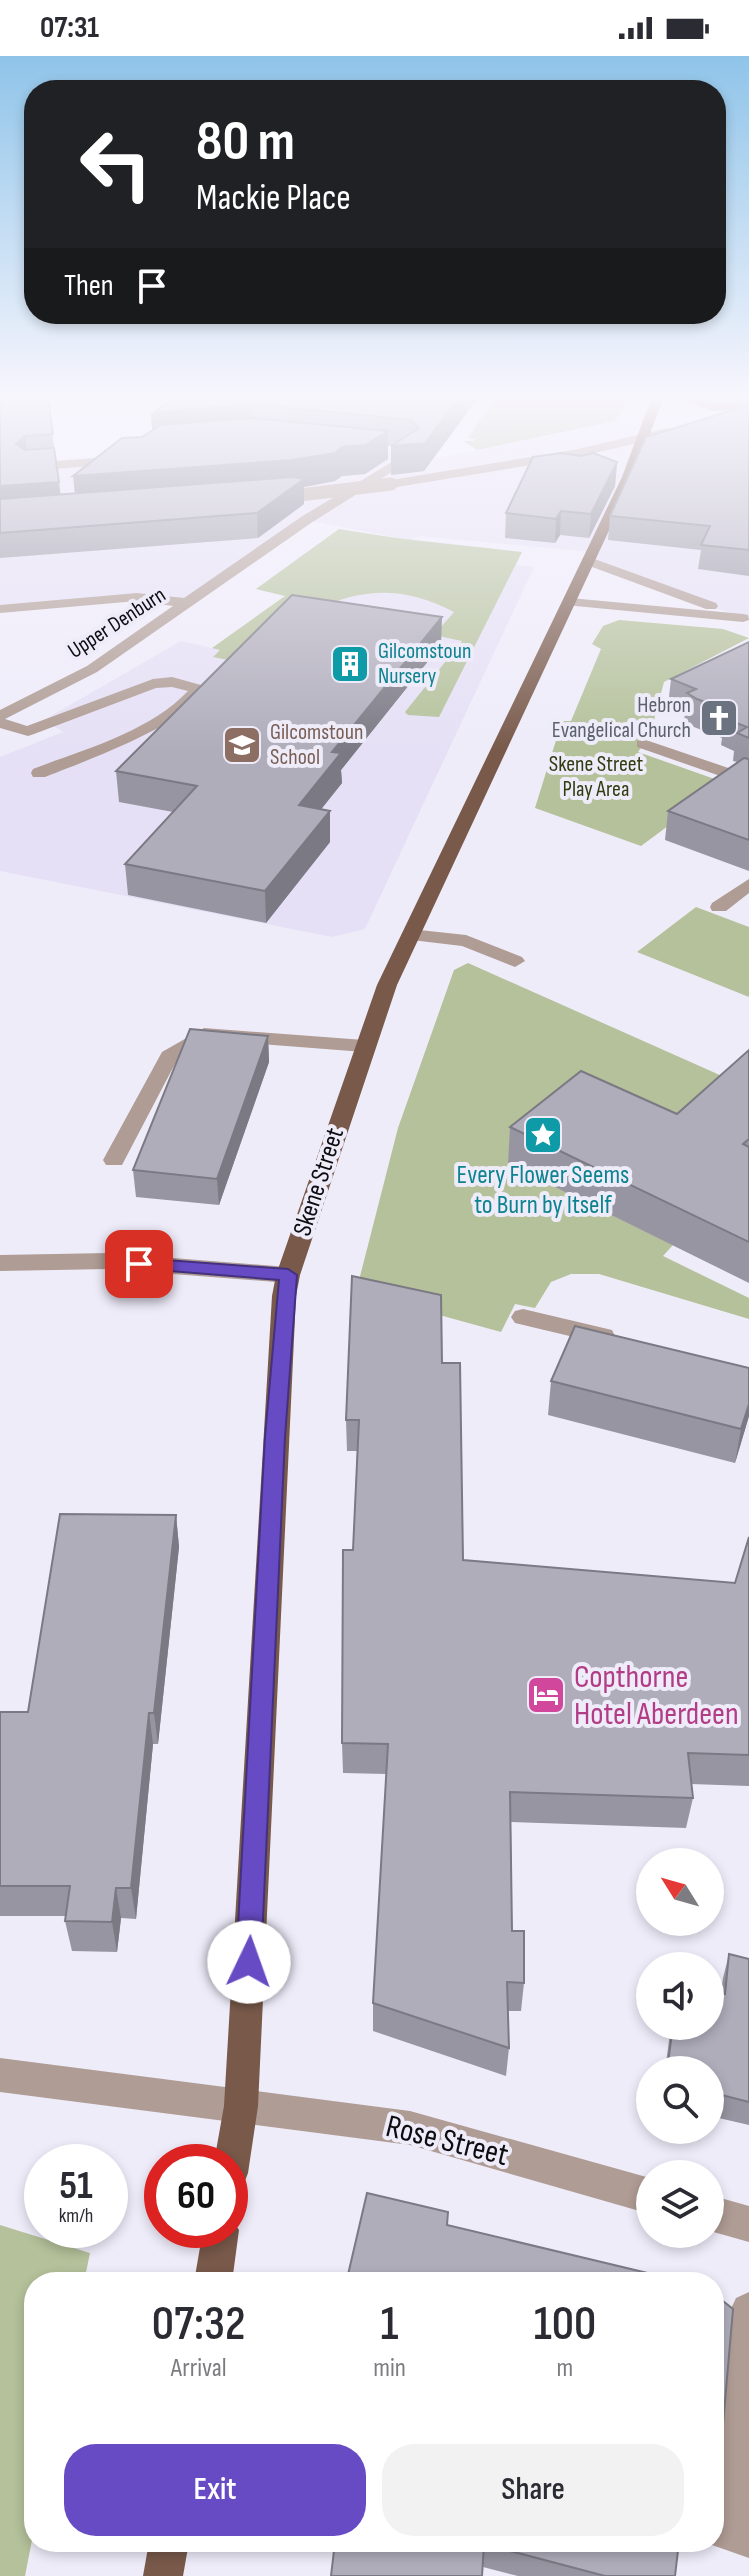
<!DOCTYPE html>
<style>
body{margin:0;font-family:"Sofia Sans Condensed",sans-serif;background:#f2f2f3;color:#2b2b33;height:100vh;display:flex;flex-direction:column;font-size:30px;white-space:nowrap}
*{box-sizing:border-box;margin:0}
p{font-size:26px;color:#7c7c81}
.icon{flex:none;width:44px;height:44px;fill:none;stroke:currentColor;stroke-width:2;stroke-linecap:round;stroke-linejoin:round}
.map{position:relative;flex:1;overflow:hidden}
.side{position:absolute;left:24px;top:2216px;width:700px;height:280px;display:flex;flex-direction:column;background:#fff;border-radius:32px;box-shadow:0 4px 12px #0003}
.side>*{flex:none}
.guide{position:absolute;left:24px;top:24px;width:702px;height:244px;border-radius:32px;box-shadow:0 4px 12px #0003;background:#202124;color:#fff;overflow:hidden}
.needle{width:52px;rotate:307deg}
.controls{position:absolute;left:636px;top:1792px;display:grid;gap:16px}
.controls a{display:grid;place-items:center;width:88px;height:88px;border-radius:50%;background:#fff;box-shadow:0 4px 12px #0003;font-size:40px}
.speed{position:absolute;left:24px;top:2088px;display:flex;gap:16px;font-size:40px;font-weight:700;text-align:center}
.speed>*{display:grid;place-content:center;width:104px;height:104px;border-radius:50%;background:#fff;box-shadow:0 4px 12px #0003;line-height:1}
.speed small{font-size:20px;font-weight:400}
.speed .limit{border:12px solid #d22;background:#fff;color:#111}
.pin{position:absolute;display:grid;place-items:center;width:68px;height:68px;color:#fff;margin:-34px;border-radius:16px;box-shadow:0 4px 12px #0006}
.me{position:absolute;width:88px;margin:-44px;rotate:3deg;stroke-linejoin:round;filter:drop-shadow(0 0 6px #0008)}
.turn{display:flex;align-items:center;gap:28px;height:168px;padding:0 40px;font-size:36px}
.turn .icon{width:104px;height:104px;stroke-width:2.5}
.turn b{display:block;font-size:56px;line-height:68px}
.then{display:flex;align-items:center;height:76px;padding:0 40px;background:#0003;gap:16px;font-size:30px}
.eta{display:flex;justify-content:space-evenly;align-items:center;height:136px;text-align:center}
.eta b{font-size:48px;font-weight:600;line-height:56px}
.button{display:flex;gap:16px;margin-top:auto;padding:16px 40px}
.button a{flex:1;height:92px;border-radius:32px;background:#674bc4;color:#fff;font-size:32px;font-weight:600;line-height:92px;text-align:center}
.button a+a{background:#f2f2f3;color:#2b2b33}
.status{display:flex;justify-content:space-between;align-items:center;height:56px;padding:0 40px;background:#fff;direction:ltr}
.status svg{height:22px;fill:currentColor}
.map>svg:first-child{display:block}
</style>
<div class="status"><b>07:31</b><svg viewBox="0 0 49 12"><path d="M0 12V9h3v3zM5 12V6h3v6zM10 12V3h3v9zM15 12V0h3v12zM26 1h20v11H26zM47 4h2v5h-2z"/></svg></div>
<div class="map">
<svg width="749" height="2520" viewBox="0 0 749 2520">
<rect width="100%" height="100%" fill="#efecfa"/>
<g fill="#e5e0f5">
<path d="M749,351V564L589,505L592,496L419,480L410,484L306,464L187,547L137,541L0,553V398L28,411L252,383L436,402L584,373L615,365L620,357L650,358L642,382Z"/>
<path d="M339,473L412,486H437L522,496L516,509L534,511L365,873L332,881L0,815V701L63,676L44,664L181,585L212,592L285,540L256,533Z"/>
</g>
<g fill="#b4c19a">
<path d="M495,343H629L615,365L477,394L463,385H474L475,383L468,382Z"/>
<path d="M339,473C400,484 461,489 522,496L439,661L408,659L405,656L462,585L434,579L454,556C363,508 305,560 228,604L213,601L220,594L212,592L285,540L256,533Z"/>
<path d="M619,564L723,573L749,582L664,626L650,680L638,696L726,727L641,790L535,752L562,665H571L601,593L592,588L603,570Z"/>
<path d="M696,851L749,871V941L637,896Z"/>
<path d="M468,907L731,1024L657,1088L508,1108L673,1189L663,1200L749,1242V1263L599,1218H571L551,1226L535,1252L515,1248L501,1276L356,1236L398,1072L454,914Z"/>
<path d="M0,2169L90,2197L84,2226H34V2474L25,2520H0Z"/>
</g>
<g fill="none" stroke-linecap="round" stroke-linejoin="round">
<g fill="#af9c94" fill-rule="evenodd">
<path d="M668,372L674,376L672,379L573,402L391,432L385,428L391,424L573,394Z"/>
<path d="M410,395L414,396V402L311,467L97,616L5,663L27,670L153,623L172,621L201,629L204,632C200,664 75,709 45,721H33L31,717L33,713C85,693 149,676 188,635L172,631L156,632L34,678L28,680L0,672V654L87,610L173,550L137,545L0,557V549L137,537L184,542L301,461Z"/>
<path d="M124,400L128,401V407L28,415L22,411L28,407Z"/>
<path d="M589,501L716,547L718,550L716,553H706L584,508L582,505Z"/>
<path d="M570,542L743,558L748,559L749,564L743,566L565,549V543Z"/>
<path d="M643,683L749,719V730L637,691V685Z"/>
<path d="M749,823V837L726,855H712L710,851L712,847Z"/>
<path d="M410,873L466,879L522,901L525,905L515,911L462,890L403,883L401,879Z"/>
<path d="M204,972L364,984L374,990L364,996L208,984L177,1004L122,1109H106L103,1104L162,996Z"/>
<path d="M109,1197L288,1211L296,1213L300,1219L296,1225L288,1227L109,1213L0,1215V1199Z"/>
<path d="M523,1253L612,1274L615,1280L612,1286L603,1288L515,1267L511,1261L515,1255Z"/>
<path d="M0,2002L410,2055L650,2122V2158L410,2089L0,2036Z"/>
<path d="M710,2139L749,2150V2186L710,2175Z"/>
<path d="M749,2236V2502L712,2489L710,2486H714V2401L730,2255L736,2242Z"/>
</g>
<g fill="#78594a" fill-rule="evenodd">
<path d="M651,343H663L634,421L397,929L300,1219L296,1240L258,2050L248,2117L243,2130L230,2135V2106H214L224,2050L272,1240L276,1219L377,929L622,421Z"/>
<path d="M680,343H698L714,347L749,345V353L713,355Z"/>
<path d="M230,2160L239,2174L232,2226H194L203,2174H230Z"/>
<path d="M149,2486H189L183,2520H143Z"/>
</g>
<path stroke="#af9c94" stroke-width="13" d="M300,439L391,428"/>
</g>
<g fill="#9795a1">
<path d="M0,343H48L60,438L75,437L152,374L173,343H477L424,415L391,419V390H388V403L365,418L342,420L335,425L304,431V448L258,482L0,502Z"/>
<path d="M749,349V520L698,513L701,494L608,484L610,460Z"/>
<path d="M617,406L615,430L589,482L560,479L555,487L505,482L506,457Z"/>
<path d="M749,586V815L665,784L668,755L737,706L733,705L734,695L721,689L722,682L694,671L684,665L685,657L668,650L671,623Z"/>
<path d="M441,589L341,714L342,727L321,753L330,755V786L266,867L128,839L125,808L173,756L119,746L116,715Z"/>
<path d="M268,980L269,1006L219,1149L136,1141L133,1114Z"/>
<path d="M749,994V1227L508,1108L510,1071L677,1058Z"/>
<path d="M442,1307L463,1504L735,1527L749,1481V1730L691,1728L693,1742L686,1772L511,1766L512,1875L524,1927L521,1955H508L509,1992L506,2020L373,1975V1947L386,1718L343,1717L342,1687L353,1494L357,1395H347L346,1364Z"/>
<path d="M551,1325L749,1360L735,1407L548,1359Z"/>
<path d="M176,1459L179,1491L158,1688H153L136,1863L121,1862L117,1896L72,1895L65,1865L66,1860H0V1656H28Z"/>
<path d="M729,1898L749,1903V2069L710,2060V2014H665L671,1970H710L721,1937L723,1922Z"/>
<path d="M714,2238L720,2403L714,2419Z"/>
<path d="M335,2486H679L675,2520H518L483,2511Z"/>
</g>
<g fill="#7b7983">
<path d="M458,343H477L424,415L391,419V390L425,387Z"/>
<path d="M251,348L252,376L153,387L151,359L157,356Z"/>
<path d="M388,375V403L365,418L342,420L335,425L304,431V448L258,482L257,457L76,449L73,420Z"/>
<path d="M25,380L28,404L16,388Z"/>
<path d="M617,406L615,430L589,482L591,458Z"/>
<path d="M59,426L62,450L0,455V430Z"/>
<path d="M561,455L560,479L555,487L556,463Z"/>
<path d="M442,561L441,589L341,714L342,727L300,780L299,749L332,696Z"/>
<path d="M330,755V786L266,867L265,835Z"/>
<path d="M268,980L269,1006L219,1149L217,1123Z"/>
<path d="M749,1348V1360L735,1407L741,1373Z"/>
<path d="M176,1459L179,1491L158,1688L154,1657Z"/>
<path d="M149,1657L153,1688L136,1863L131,1832Z"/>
<path d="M116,1832L121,1862L117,1896L112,1866Z"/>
</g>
<g fill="#b0adbb" stroke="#7b7983" stroke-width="2">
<path d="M0,343H48L53,378L25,380L16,388L25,394L54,392L59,426L0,430Z"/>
<path d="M173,343H458L425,387L391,390L419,372L411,364L251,348L157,356L151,359Z"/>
<path d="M749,349V494L701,489L710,470L610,460L646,381Z"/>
<path d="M251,362L388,375L365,389L342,391L335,397L292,404L73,420L122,382L142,381L161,369Z"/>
<path d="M562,397L581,400L593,397L617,406L591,458L561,455L556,463L506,457L533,401Z"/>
<path d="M293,421L304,423L257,457L0,477V443Z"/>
<path d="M292,539L442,561L332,696L341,697L299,749L330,755L265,835L125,808L197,730L116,715Z"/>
<path d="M749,586V682L737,677L747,671L724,662L733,657L697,643L687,637L696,633L671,623Z"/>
<path d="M744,702L749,703V784L668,755Z"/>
<path d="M190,973L268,980L217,1123L133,1114Z"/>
<path d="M749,994V1083L743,1088L749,1091V1186L510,1071L581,1015L677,1058Z"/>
<path d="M352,1220L441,1239L442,1307H460L463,1504L735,1527L749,1481V1699L688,1697L693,1742L510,1736L512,1875H524V1927L507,1926L509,1992L373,1947L388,1688L342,1687L343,1494H353L359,1364H346Z"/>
<path d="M575,1270L749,1312V1348L741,1373L551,1325Z"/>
<path d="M60,1458L176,1459L154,1657H149L131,1832H116L112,1866L65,1865L70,1830H0V1656H28Z"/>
<path d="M729,1898L749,1903V2046L710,2036V2014H667L673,1970H710V1935L725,1938Z"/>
<path d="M367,2137L448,2156L447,2169L685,2226H361L347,2223Z"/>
<path d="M714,2238L733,2253L720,2403L714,2402Z"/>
<path d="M335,2486H679L675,2520H605L484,2488L482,2520H331Z"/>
</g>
<linearGradient id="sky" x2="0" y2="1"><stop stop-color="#8fc4e9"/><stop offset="0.49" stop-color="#f8f6fd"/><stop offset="1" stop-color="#f8f6fd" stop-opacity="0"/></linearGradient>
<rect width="749" height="696" fill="url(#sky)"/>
<path fill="#674bc4" stroke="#43317f" stroke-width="2" d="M139,1202L288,1213L297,1219L285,1381L261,1906L257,1914L249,1917L240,1914L236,1906L265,1381L279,1224L133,1212L130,1208L133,1203Z"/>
<defs>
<g id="building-square" transform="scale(2)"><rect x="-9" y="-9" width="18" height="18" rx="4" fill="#0f9aa8" stroke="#efecfa"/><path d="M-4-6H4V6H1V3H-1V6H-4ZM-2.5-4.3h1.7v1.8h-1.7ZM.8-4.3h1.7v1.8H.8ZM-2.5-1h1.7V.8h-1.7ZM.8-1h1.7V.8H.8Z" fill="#fff"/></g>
<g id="church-square" transform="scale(2)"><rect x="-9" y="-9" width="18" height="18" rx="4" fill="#6b7280" stroke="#efecfa"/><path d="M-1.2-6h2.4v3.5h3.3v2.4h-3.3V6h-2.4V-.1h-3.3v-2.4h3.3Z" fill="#fff"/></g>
<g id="school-square" transform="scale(2)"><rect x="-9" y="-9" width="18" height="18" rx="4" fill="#8d6e63" stroke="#efecfa"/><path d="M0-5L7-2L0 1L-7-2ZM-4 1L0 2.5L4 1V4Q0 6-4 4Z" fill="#fff"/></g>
<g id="sight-square" transform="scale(2)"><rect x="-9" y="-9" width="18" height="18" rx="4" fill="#0f9aa8" stroke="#efecfa"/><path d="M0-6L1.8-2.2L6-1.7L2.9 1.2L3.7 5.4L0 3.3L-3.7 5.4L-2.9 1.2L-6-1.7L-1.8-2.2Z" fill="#fff"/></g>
<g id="hotel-square" transform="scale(2)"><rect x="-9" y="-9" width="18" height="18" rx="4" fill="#d1479c" stroke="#efecfa"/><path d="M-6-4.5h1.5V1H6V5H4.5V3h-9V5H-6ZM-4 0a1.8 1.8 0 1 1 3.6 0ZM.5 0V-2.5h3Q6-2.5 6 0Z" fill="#fff"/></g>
</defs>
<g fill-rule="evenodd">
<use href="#building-square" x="350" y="608"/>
<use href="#church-square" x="719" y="662"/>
<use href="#school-square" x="242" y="689"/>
<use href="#sight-square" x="543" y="1079"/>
<use href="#hotel-square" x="546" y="1639"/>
</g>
<g text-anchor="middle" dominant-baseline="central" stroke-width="8" stroke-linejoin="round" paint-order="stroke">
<g font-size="22" fill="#0d0c10" stroke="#efecfa">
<text transform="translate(117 567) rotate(-33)">Upper Denburn</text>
</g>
<g font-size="22" fill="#0d838f" stroke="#efecfa" text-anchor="start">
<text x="378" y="595">Gilcomstoun<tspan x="378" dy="25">Nursery</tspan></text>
</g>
<g font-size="22" fill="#5b616d" stroke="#efecfa" text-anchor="end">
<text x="691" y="649">Hebron<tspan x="691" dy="25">Evangelical Church</tspan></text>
</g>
<g font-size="22" fill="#785e54" stroke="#efecfa" text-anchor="start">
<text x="270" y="676">Gilcomstoun<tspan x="270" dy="25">School</tspan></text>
</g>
<g font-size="22" fill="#313d10" stroke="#efecfa">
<text x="596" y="708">Skene Street<tspan x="596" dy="25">Play Area</tspan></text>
</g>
<g font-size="26" fill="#0d838f" stroke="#efecfa">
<text x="543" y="1119">Every Flower Seems<tspan x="543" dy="30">to Burn by Itself</tspan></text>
</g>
<g font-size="26" fill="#0d0c10" stroke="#efecfa">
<text transform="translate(319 1126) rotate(-72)">Skene Street</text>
</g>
<g font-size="32" fill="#b23c85" stroke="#efecfa" text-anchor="start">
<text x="574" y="1621">Copthorne<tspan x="574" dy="37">Hotel Aberdeen</tspan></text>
</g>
<g font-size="32" fill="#0d0c10" stroke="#efecfa">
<text transform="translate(447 2085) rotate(14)">Rose Street</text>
</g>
</g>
</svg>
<div class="controls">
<a><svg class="needle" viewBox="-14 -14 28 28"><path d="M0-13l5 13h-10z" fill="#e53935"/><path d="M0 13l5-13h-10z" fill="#7c7c81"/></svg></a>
<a><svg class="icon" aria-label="sound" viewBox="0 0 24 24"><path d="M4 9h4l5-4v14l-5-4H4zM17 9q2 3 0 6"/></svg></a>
<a><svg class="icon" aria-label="search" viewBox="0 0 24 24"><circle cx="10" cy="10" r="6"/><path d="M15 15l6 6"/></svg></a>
<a><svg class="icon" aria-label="layers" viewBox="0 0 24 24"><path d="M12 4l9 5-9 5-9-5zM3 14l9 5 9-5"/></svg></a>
</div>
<div class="speed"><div>51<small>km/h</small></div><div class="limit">60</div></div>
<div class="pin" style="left:139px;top:1208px;background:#d93025"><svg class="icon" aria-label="arrive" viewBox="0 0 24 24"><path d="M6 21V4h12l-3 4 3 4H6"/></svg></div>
<svg class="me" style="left:249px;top:1906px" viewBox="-20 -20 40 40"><circle r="19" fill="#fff"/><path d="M0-13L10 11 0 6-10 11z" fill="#674bc4"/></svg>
<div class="guide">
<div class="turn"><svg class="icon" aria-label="left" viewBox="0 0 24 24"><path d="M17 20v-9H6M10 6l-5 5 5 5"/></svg><div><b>80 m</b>Mackie Place</div></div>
<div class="then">Then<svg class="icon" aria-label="arrive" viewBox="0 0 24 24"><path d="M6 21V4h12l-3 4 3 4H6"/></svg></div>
</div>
<section class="side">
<div class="eta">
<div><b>07:32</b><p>Arrival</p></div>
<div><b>1</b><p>min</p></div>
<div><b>100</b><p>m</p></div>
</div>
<div class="button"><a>Exit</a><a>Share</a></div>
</section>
</div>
